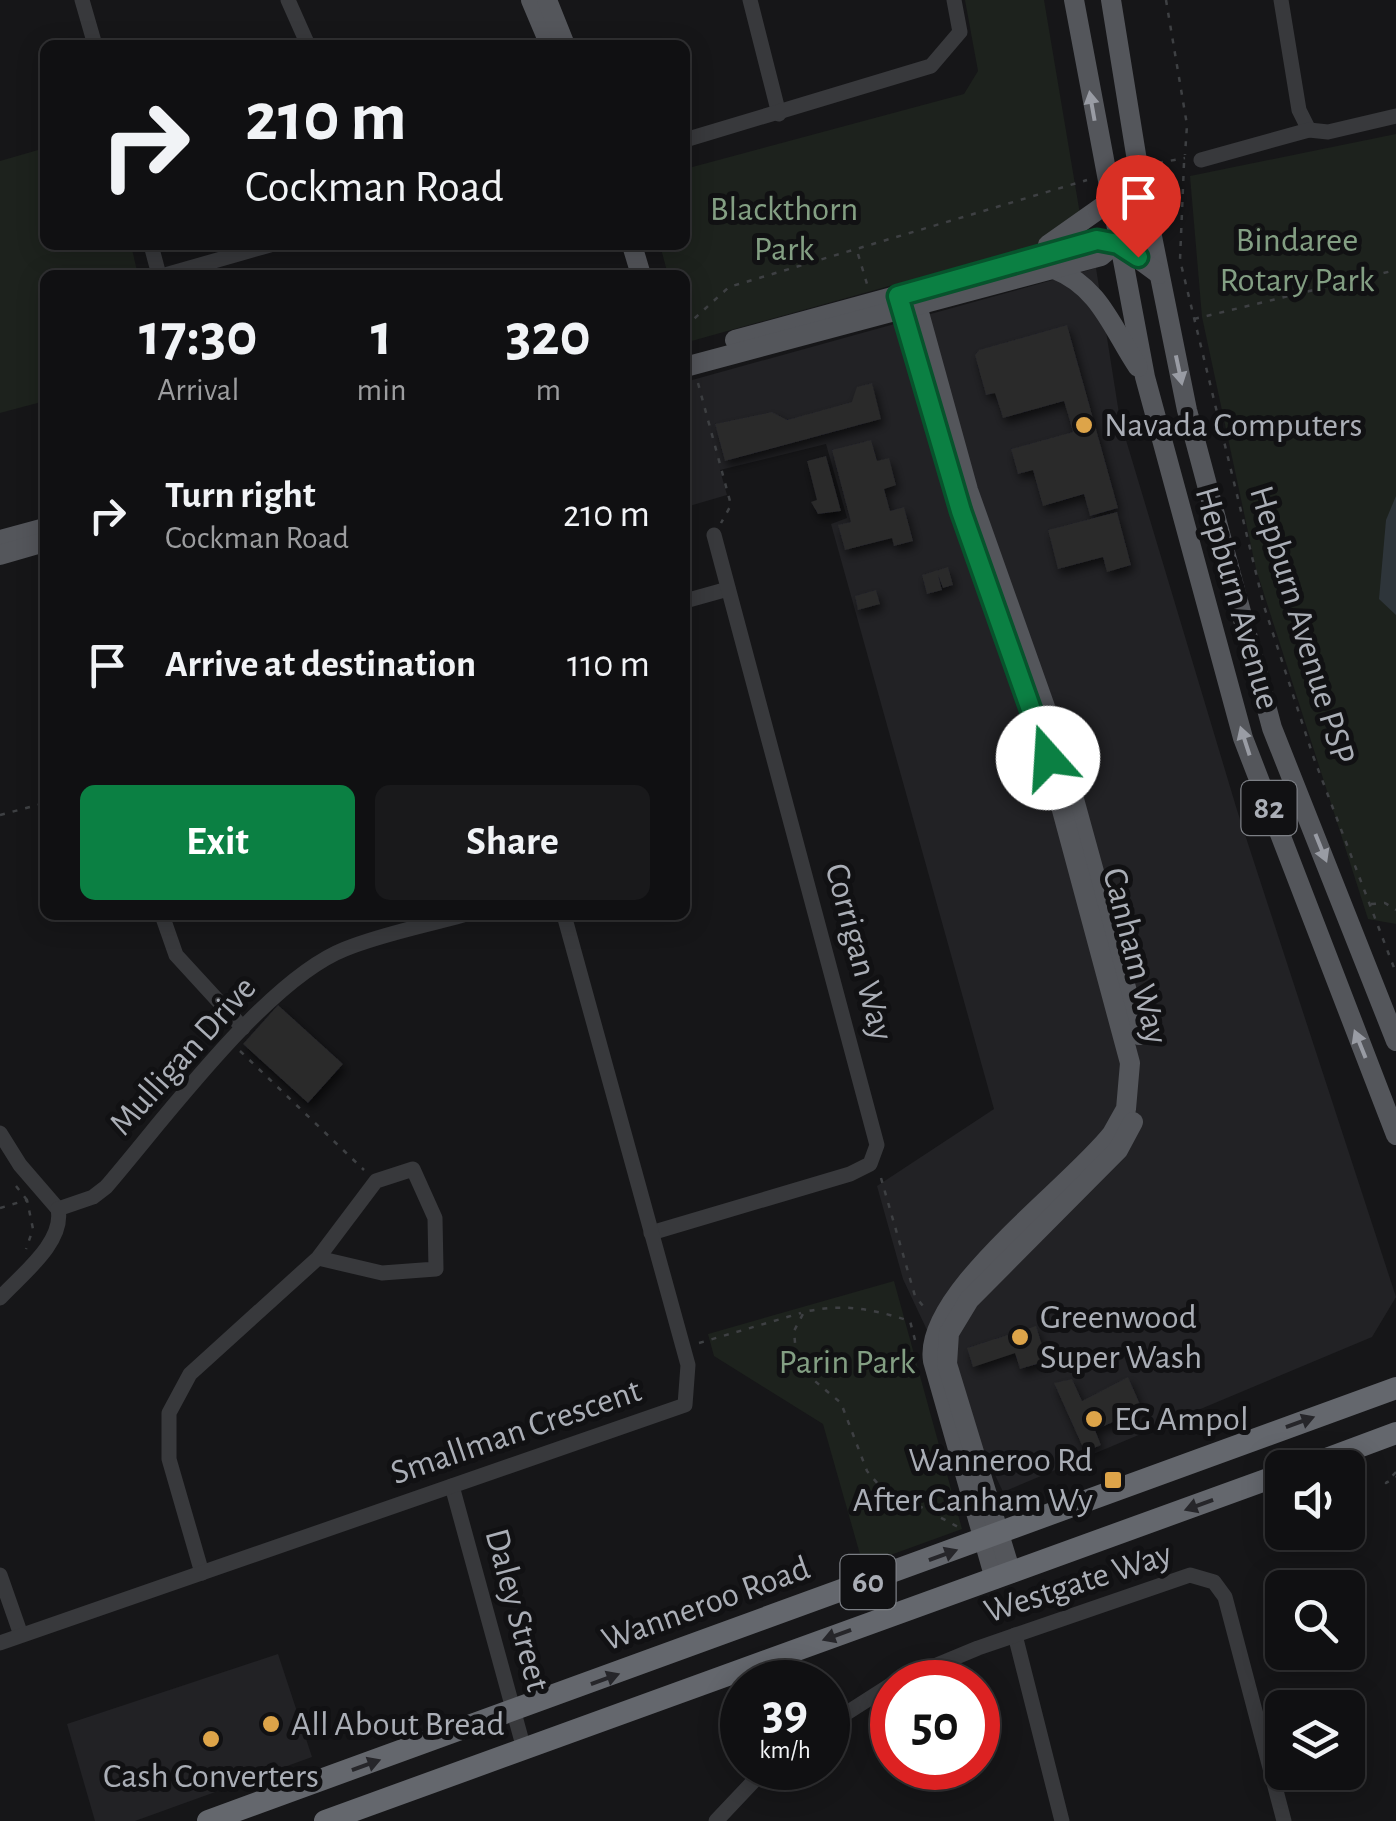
<!DOCTYPE html>
<style>
body{margin:0;font-family:"Alegreya Sans",sans-serif;background:#19191b;color:#f1f3f6;height:100vh;display:flex;flex-direction:column;font-size:38px;white-space:nowrap}
*{box-sizing:border-box;margin:0}
p{font-size:32px;color:#9c9d9f}
.icon{flex:none;width:55px;height:55px;fill:none;stroke:currentColor;stroke-width:2;stroke-linecap:round;stroke-linejoin:round}
.map{position:relative;flex:1;overflow:hidden}
.drawer{position:absolute;left:40px;top:270px;width:650px;height:650px;display:flex;flex-direction:column;background:#101012;border-radius:15px;box-shadow:0 5px 25px #0003,0 0 0 2px #303032}
.drawer>*{flex:none}
.top-card{position:absolute;left:40px;top:40px;width:650px;height:210px;border-radius:15px;box-shadow:0 5px 25px #0003,0 0 0 2px #303032;background:#101012;color:#f1f3f6;overflow:hidden}
.fabs{position:absolute;left:1265px;top:1450px;display:grid;gap:20px}
.fabs a{display:grid;place-items:center;width:100px;height:100px;border-radius:15px;background:#101012;box-shadow:0 5px 25px #0003,0 0 0 2px #303032;font-size:50px}
.speed{position:absolute;left:720px;top:1660px;display:flex;gap:20px;font-size:50px;font-weight:700;text-align:center}
.speed>*{display:grid;place-content:center;width:130px;height:130px;border-radius:50%;background:#101012;box-shadow:0 5px 25px #0003,0 0 0 2px #303032;line-height:1}
.speed small{font-size:25px;font-weight:400}
.speed .limit{border:15px solid #d22;background:#fff;color:#111}
.pin{position:absolute;display:grid;place-items:center;width:85px;height:85px;color:#fff;margin:-102px -42px;border-radius:50% 50% 50% 0;rotate:-45deg;box-shadow:0 0 10px #0007}
.pin .icon{rotate:45deg}
.me{position:absolute;width:110px;margin:-55px;rotate:341deg;stroke-linejoin:round;filter:drop-shadow(0 0 8px #0008)}
.turn{display:flex;align-items:center;gap:35px;height:210px;padding:0 40px;font-size:45px}
.turn .icon{width:130px;height:130px;stroke-width:2.5}
.turn b{display:block;font-size:70px;line-height:85px}
.eta{display:flex;justify-content:space-evenly;align-items:center;height:170px;text-align:center}
.eta b{font-size:60px;font-weight:700;line-height:70px}
.primary-button{display:flex;gap:20px;margin-top:auto;padding:20px 40px}
.primary-button a{flex:1;height:115px;border-radius:15px;background:#0b8043;color:#fff;font-size:40px;font-weight:700;line-height:115px;text-align:center}
.primary-button a+a{background:#19191b;color:#f1f3f6}
ul{padding:0;list-style:none}
li{display:flex;align-items:center;gap:30px;height:150px;padding:0 40px}
li div{flex:1}
li b{display:block;font-size:38px}
li em{font-style:normal}
.map>svg:first-child{display:block}
</style>
<div class="map">
<svg width="1396" height="1821" viewBox="0 0 1396 1821">
<defs>
<filter id="shadow"><feDropShadow dx="3" dy="5.5" stdDeviation="5" flood-color="#0009"/></filter>
</defs>
<rect width="100%" height="100%" fill="#161618"/>
<g fill="#222225">
<path d="M1096,268L1120,420L1237,810L1396,1297L1372,1337L1003,1492L903,1279L877,1186L994,1109L831,524L847,518L826,444L720,470L727,495L686,507L685,382Z"/>
<path d="M278,1654L312,1757L135,1821H95L67,1724Z"/>
</g>
<g fill="#1d221d">
<path d="M965,0H1044L1083,232L688,342L685,275H668L660,245H685V169L964,94L978,71Z"/>
<path d="M1396,134V924L1368,919L1256,569L1202,317L1190,176Z"/>
<path d="M45,148V245H131L138,275H45V401L0,413V161Z"/>
<path d="M894,1281L962,1529L863,1565L823,1424L714,1356L708,1334Z"/>
</g>
<path fill="#2e353a" d="M1396,496V615L1379,599L1386,520Z"/>
<g fill="#29292c" filter="url(#shadow)">
<path d="M1067,325L1118,508L1090,516L1084,494L1043,506L1033,470L1018,474L1011,449L1073,432L1064,401L1003,418L995,393L986,395L975,355L979,350Z"/>
<path d="M872,383L881,419L725,461L715,424L772,412L787,420L852,402L857,387Z"/>
<path d="M871,440L877,461L889,458L896,485L884,489L890,511L904,507L913,541L894,546L892,538L845,550L838,525L851,522L832,450Z"/>
<path d="M826,456L841,511L818,514L811,502L817,500L807,461Z"/>
<path d="M1117,512L1131,565L1107,572L1103,557L1058,569L1048,530Z"/>
<path d="M948,567L953,585L943,588L938,575L942,590L927,594L922,575Z"/>
<path d="M876,590L880,604L858,610L855,596Z"/>
<path d="M278,1005L343,1064L308,1103L243,1044Z"/>
<path d="M1036,1326L1047,1361L1020,1369L1015,1353L973,1367L967,1348Z"/>
<path d="M1128,1377L1142,1409L1095,1430L1101,1445L1085,1452L1054,1383L1072,1379L1082,1401Z"/>
</g>
<g fill="none" stroke-linecap="round" stroke-linejoin="round">
<g stroke="#3e4043" stroke-width="2.5" stroke-dasharray="5 8" stroke-linecap="butt">
<path d="M1166,0L1187,125L1185,155"/>
<path d="M1158,163L1185,158"/>
<path d="M1184,163L1180,260L1264,606L1313,756L1396,973"/>
<path d="M858,254L867,284"/>
<path d="M1194,319L1396,270"/>
<path d="M685,327L729,287L1087,180"/>
<path d="M685,341L688,345"/>
<path d="M698,383L731,505L721,523"/>
<path d="M0,815L45,803"/>
<path d="M1371,904L1385,903L1396,910"/>
<path d="M240,1051L364,1170"/>
<path d="M881,1178L915,1296L927,1311"/>
<path d="M16,1186L27,1200"/>
<path d="M0,1208L27,1200L33,1229L26,1249"/>
<path d="M915,1340L910,1321C872,1309 844,1303 804,1312L794,1331L797,1366L841,1403L867,1471L878,1484L960,1528"/>
<path d="M699,1343L801,1313"/>
<path d="M1396,1472L1386,1483L1396,1477"/>
</g>
<g stroke="#38393c" stroke-width="15">
<path d="M82,0L95,45"/>
<path d="M288,0L308,45"/>
<path d="M750,0L779,114"/>
<path d="M1281,0L1299,110L1309,130"/>
<path d="M685,140L931,66L960,32L954,0"/>
<path d="M1201,160L1309,130L1328,132L1396,116"/>
<path d="M151,245L159,275"/>
<path d="M165,275L270,245"/>
<path d="M685,601L728,589"/>
<path d="M162,915L176,955L243,1028"/>
<path d="M0,1133L20,1165L58,1209"/>
<path d="M651,1233L850,1174L870,1164L877,1145L714,535"/>
<path d="M0,1298C21,1275 65,1242 58,1209L93,1197L106,1187C163,1121 266,980 345,949C382,934 424,926 463,915"/>
<path d="M452,1486L524,1749"/>
<path d="M202,1573L169,1459V1413L190,1374L318,1258L376,1181L413,1169L435,1218L436,1269L382,1273L318,1258"/>
<path d="M0,1575L21,1635"/>
<path d="M1015,1635L1062,1821"/>
<path d="M0,1643L685,1405L688,1365L564,915"/>
<path d="M896,1682L978,1648L1190,1575L1214,1582L1225,1597L1284,1821"/>
<path d="M828,1725L892,1684"/>
<path d="M716,1821L766,1768"/>
</g>
<g stroke="#54565b" stroke-width="20">
<path d="M531,0L550,45"/>
<path d="M547,0L565,45"/>
<path d="M1074,0L1145,377L1243,738L1396,1135"/>
<path d="M1111,0L1138,167L1187,410L1272,728L1396,1041"/>
<path d="M632,245L641,275"/>
<path d="M1048,245L1109,202"/>
<path d="M1054,269C1100,287 1112,328 1138,367"/>
<path d="M913,291L968,490L1061,752L1139,1035"/>
<path d="M898,296L961,511L1048,758L1130,1063L1126,1109L1112,1134C1070,1188 922,1294 933,1361L995,1579"/>
<path d="M735,340L1097,241L1117,243L1159,274"/>
<path d="M685,367L1101,256C1126,237 1132,216 1139,187"/>
<path d="M0,540L45,528"/>
<path d="M0,555L45,542"/>
<path d="M1011,1573L947,1364L949,1333L969,1300L1118,1150L1133,1122"/>
</g>
<g stroke="#64676d" stroke-width="22">
<path d="M1302,1468L1396,1433"/>
<path d="M208,1821L1396,1388"/>
<path d="M325,1821L1282,1474"/>
</g>
</g>
<defs><path id="oneway-solid" d="M-6-.8H1V-3.2L6.5 0L1 3.2V.8H-6Z" transform="scale(2.5)"/></defs>
<g fill="#999ca4">
<use href="#oneway-solid" transform="translate(1092 106) rotate(-100)"/>
<use href="#oneway-solid" transform="translate(1179 370) rotate(78)"/>
<use href="#oneway-solid" transform="translate(1245 741) rotate(-108)"/>
<use href="#oneway-solid" transform="translate(1321 848) rotate(68)"/>
<use href="#oneway-solid" transform="translate(1360 1044) rotate(-112)"/>
</g>
<g fill="#26262a">
<use href="#oneway-solid" transform="translate(1300 1422) rotate(-20)"/>
<use href="#oneway-solid" transform="translate(1199 1505) rotate(160)"/>
<use href="#oneway-solid" transform="translate(943 1555) rotate(-20)"/>
<use href="#oneway-solid" transform="translate(837 1635) rotate(160)"/>
<use href="#oneway-solid" transform="translate(605 1679) rotate(-20)"/>
<use href="#oneway-solid" transform="translate(366 1765) rotate(-20)"/>
</g>
<g fill="none" stroke-linecap="round" stroke-linejoin="round">
<g stroke="#07532c" stroke-width="25">
<path id="route" d="M1048,758L961,511L898,296L1097,240L1118,244L1138,257"/>
</g>
<use href="#route" stroke="#0b8043" stroke-width="18"/>
</g>
<g fill="#dda449" stroke="#111113" stroke-width="4">
<circle cx="1084" cy="425" r="10"/>
<circle cx="1020" cy="1337" r="10"/>
<circle cx="1094" cy="1419" r="10"/>
<rect x="1103" y="1470" width="20" height="20" rx="5"/>
<circle cx="271" cy="1724" r="10"/>
<circle cx="211" cy="1739" r="10"/>
</g>
<g text-anchor="middle" dominant-baseline="central" stroke-width="10" stroke-linejoin="round" paint-order="stroke">
<g fill="#111113" stroke="#7c7f85" stroke-width="2.5">
<rect x="1241.5" y="781" width="55" height="54" rx="8"/>
<rect x="840.5" y="1555" width="55" height="54" rx="8"/>
</g>
<g font-size="32" font-weight="bold" fill="#aaaeb6">
<text x="1269" y="808">82</text>
<text x="868" y="1582">60</text>
</g>
<g font-size="35" fill="#839f83" stroke="#111113">
<text x="784" y="209">Blackthorn<tspan x="784" dy="40">Park</tspan></text>
<text x="1297" y="240">Bindaree<tspan x="1297" dy="40">Rotary Park</tspan></text>
<text x="847" y="1362">Parin Park</text>
</g>
<g font-size="35" fill="#aaaeb6" stroke="#111113" text-anchor="start">
<text x="1104" y="425">Navada Computers</text>
<text x="1040" y="1317">Greenwood<tspan x="1040" dy="40">Super Wash</tspan></text>
<text x="1114" y="1419">EG Ampol</text>
<text x="1093" y="1460" text-anchor="end">Wanneroo Rd<tspan x="1093" dy="40">After Canham Wy</tspan></text>
<text x="291" y="1724">All About Bread</text>
<text x="211" y="1776" text-anchor="middle">Cash Converters</text>
</g>
<g font-size="35" fill="#aaaeb6" stroke="#111113">
<text transform="translate(1237 598) rotate(74)">Hepburn Avenue</text>
<text transform="translate(1302 625) rotate(73)">Hepburn Avenue PSP</text>
<text transform="translate(859 952) rotate(75)">Corrigan Way</text>
<text transform="translate(1135 956) rotate(76)">Canham Way</text>
<text transform="translate(183 1056) rotate(-48)">Mulligan Drive</text>
<text transform="translate(516 1432) rotate(-19)">Smallman Crescent</text>
<text transform="translate(1078 1583) rotate(-18)">Westgate Way</text>
<text transform="translate(706 1604) rotate(-20)">Wanneroo Road</text>
<text transform="translate(517 1610) rotate(75)">Daley Street</text>
</g>
</g>
</svg>
<div class="fabs">
<a><svg class="icon" aria-label="sound" viewBox="0 0 24 24"><path d="M4 9h4l5-4v14l-5-4H4zM17 9q2 3 0 6"/></svg></a>
<a><svg class="icon" aria-label="search" viewBox="0 0 24 24"><circle cx="10" cy="10" r="6"/><path d="M15 15l6 6"/></svg></a>
<a><svg class="icon" aria-label="layers" viewBox="0 0 24 24"><path d="M12 4l9 5-9 5-9-5zM3 14l9 5 9-5"/></svg></a>
</div>
<div class="speed"><div>39<small>km/h</small></div><div class="limit">50</div></div>
<div class="pin" style="left:1138px;top:257px;background:#d93025"><svg class="icon" aria-label="arrive" viewBox="0 0 24 24"><path d="M6 21V4h12l-3 4 3 4H6"/></svg></div>
<svg class="me" style="left:1048px;top:758px" viewBox="-20 -20 40 40"><circle r="19" fill="#fff"/><path d="M0-13L10 11 0 6-10 11z" fill="#0b8043"/></svg>
<div class="top-card">
<div class="turn"><svg class="icon" aria-label="right" viewBox="0 0 24 24"><path d="M7 20v-9h11M14 6l5 5-5 5"/></svg><div><b>210 m</b>Cockman Road</div></div>
</div>
<section class="drawer">
<div class="eta">
<div><b>17:30</b><p>Arrival</p></div>
<div><b>1</b><p>min</p></div>
<div><b>320</b><p>m</p></div>
</div>
<ul>
<li><svg class="icon" aria-label="right" viewBox="0 0 24 24"><path d="M7 20v-9h11M14 6l5 5-5 5"/></svg><div><b>Turn right</b><p>Cockman Road</p></div><em>210 m</em></li>
<li><svg class="icon" aria-label="arrive" viewBox="0 0 24 24"><path d="M6 21V4h12l-3 4 3 4H6"/></svg><div><b>Arrive at destination</b></div><em>110 m</em></li>
</ul>
<div class="primary-button"><a>Exit</a><a>Share</a></div>
</section>
</div>
